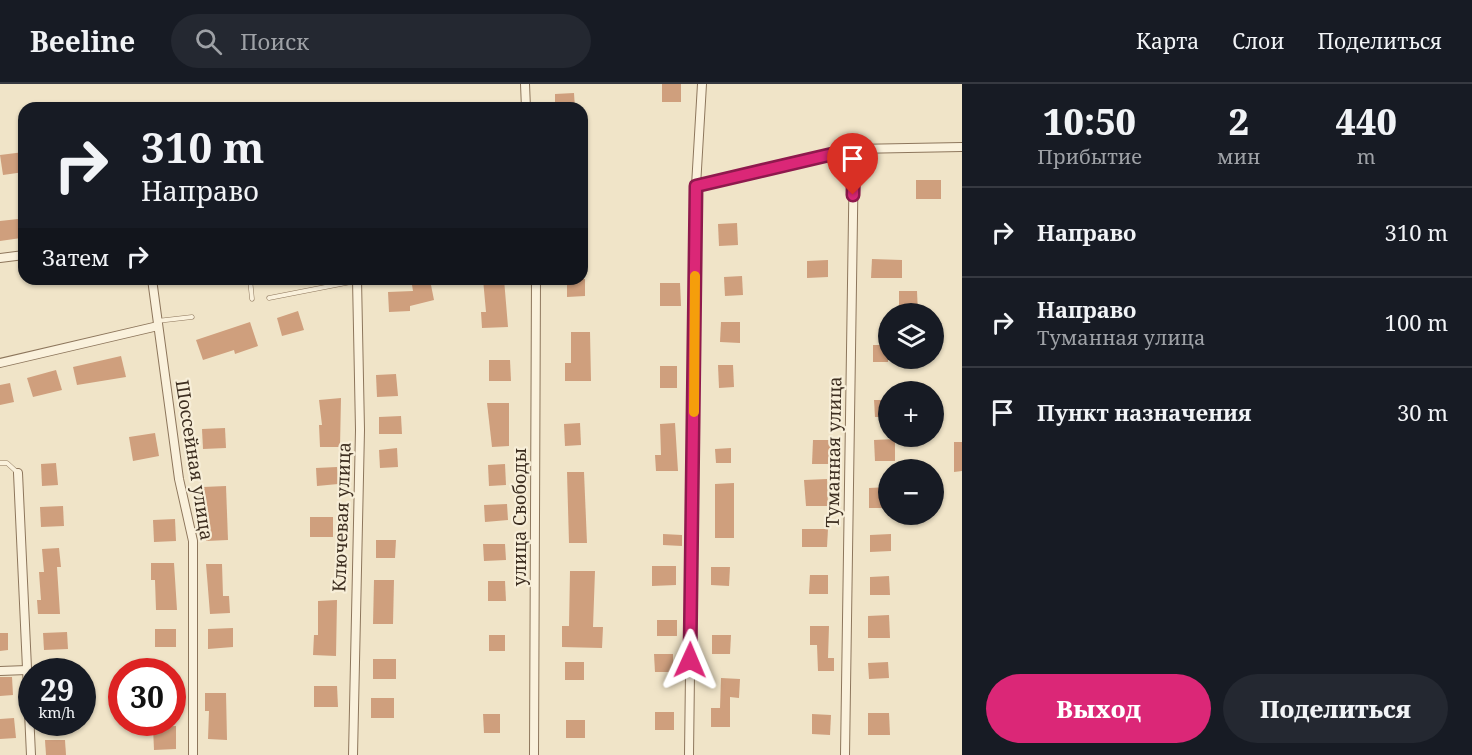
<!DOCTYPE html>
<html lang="ru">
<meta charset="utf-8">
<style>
body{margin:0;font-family:"Noto Serif",serif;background:#242831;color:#f1f3f6;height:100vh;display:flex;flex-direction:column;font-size:22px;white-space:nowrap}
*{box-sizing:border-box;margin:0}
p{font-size:20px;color:#9ea1a6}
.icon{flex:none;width:33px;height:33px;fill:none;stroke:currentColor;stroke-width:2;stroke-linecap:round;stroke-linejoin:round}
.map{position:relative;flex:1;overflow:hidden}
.panel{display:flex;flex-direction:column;background:#171b24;width:510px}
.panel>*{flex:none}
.guide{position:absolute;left:18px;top:18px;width:570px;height:183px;border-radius:18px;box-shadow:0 2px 4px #0004;background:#171b24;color:#f1f3f6;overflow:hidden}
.tools{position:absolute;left:878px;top:219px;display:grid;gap:12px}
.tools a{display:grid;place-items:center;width:66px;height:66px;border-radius:50%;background:#171b24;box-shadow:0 2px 4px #0004;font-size:30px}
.speed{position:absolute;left:18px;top:574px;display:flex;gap:12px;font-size:30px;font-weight:700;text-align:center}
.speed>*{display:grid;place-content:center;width:78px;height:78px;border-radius:50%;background:#171b24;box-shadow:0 2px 4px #0004;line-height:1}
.speed small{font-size:15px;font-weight:400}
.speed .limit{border:9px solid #d22;background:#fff;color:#111}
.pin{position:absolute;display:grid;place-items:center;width:51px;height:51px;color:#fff;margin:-62px -26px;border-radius:50% 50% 50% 0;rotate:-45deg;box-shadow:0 0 6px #0007}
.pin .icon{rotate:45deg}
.me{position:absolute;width:66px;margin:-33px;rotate:1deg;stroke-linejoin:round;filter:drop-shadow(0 0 4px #0008)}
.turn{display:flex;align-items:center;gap:21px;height:126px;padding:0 24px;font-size:27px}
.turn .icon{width:78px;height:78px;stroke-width:2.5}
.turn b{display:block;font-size:42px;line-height:51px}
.then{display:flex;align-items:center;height:57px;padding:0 24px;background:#0003;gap:12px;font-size:22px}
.eta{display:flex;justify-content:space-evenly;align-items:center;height:102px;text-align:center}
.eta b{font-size:36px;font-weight:800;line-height:42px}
.action{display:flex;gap:12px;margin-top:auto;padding:12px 24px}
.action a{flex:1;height:69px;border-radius:36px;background:#db2777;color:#fff;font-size:24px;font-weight:800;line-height:69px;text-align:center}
.action a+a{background:#242831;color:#f1f3f6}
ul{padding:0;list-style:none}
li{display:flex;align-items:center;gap:18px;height:90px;padding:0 24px;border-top:2px solid #363941}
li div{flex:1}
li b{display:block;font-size:22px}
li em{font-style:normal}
header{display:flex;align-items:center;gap:36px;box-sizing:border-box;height:84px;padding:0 30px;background:#171b24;border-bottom:2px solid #363941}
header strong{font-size:28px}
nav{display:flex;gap:33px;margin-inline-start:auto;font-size:21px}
.search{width:420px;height:54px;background:#242831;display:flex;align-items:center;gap:15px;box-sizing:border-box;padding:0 21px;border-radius:33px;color:#9ea1a6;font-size:22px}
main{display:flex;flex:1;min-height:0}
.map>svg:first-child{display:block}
</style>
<header>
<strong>Beeline</strong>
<div class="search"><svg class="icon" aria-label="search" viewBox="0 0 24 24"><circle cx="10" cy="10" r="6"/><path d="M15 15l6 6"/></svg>Поиск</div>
<nav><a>Карта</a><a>Слои</a><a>Поделиться</a></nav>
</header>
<main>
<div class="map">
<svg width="962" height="671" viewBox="0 0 962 671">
<rect width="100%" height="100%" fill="#f0e4c8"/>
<g fill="#cf9f7d">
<rect x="662" y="0" width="19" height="18"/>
<path d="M574,9L575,24H555V10Z"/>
<path d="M24,68V88L3,91L0,71Z"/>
<rect x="916" y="96" width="25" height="19"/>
<path d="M18,135L21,154L0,157V137Z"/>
<path d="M737,139L738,161L719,162L718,140Z"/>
<path d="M872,175L902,176V194H871Z"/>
<path d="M828,176V193L807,194V177Z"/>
<path d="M742,192L743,211L725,212L724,193Z"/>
<path d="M483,195H504L508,243L482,244L481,228H486Z"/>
<path d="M567,195H585V212L567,213Z"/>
<path d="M430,196L434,216L410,222V227L389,228L388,208L413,207L412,201Z"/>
<path d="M660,199H680L681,222H660Z"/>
<path d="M899,207H917L918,230H899Z"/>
<path d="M298,227L304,246L282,252L277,234Z"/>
<path d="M250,238L258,262L235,270L234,266L203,276L196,256Z"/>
<path d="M721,238H740V259L720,258Z"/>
<path d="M571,248H590L591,297H565V279H571Z"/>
<rect x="873" y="261" width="15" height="17"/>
<path d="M121,272L126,293L77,301L73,283Z"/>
<path d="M489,276H510L511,297H489Z"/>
<path d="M718,281H733L734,303L719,304Z"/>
<rect x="660" y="282" width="17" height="22"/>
<path d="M56,286L62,306L33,313L27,294Z"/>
<path d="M396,290L398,312L377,313L376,291Z"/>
<path d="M10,299L14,318L0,321V301Z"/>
<path d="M341,314L340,363H320L319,341H322L319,316Z"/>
<path d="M874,316H888V333H875Z"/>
<path d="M487,319H509V362L492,363Z"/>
<path d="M401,332L402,350H379V333Z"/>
<path d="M580,339L581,361L565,362L564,340Z"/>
<path d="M675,339L678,387H656L655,371H661L660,340Z"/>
<path d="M225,344L226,364L203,365L202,345Z"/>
<path d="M155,349L159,372L133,377L129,353Z"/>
<path d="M895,355V377H875L874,356Z"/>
<path d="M813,356H831L830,380H812Z"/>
<path d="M954,358H962V387L954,388Z"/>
<path d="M397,364L398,383L380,384L379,366Z"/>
<path d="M731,364V379H716L715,365Z"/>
<path d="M56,379L58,401L42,402L41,380Z"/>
<path d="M505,380L506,401L489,402L488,381Z"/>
<path d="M337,383L338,400L317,402L316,384Z"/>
<path d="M567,388H584L587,459H569Z"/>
<path d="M827,395L828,422H806L804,396Z"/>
<path d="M734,399V454H715V400Z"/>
<path d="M226,402L228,456L206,457L203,403Z"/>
<path d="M888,403V424H869V404Z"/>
<path d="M507,420L508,436L485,438L484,421Z"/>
<path d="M63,422L64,442L41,443L40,423Z"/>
<rect x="310" y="433" width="23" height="20"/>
<path d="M175,435L176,457L154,458L153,436Z"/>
<path d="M802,445H828L827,463H802Z"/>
<path d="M663,450L682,451V462L663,461Z"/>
<path d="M891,450V467L870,468V451Z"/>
<path d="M376,456H396L395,474H376Z"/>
<path d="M483,460H505L506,476L484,477Z"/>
<path d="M59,464L61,483H57L60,530H38L37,516H41L39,488H44L42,465Z"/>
<path d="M151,479H174L177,526H156L155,496H151Z"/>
<path d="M206,480H222L223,512H229L230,529L210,530Z"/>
<path d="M652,482H676V501L652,502Z"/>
<path d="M711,483H730L729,502L711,501Z"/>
<path d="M570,487H595L593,543H603L602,564L562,563V542H569Z"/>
<path d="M810,491H828V510H809Z"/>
<path d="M889,492L890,511H870V493Z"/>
<path d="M374,496H394L393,540H373Z"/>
<path d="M488,497H505L506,517H488Z"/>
<path d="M337,516L336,572L313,571L314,551H318V517Z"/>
<path d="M889,531L890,554H868V532Z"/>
<rect x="657" y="536" width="20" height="16"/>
<path d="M810,542H829L828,574H834V587H818L817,561H810Z"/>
<path d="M233,544V563L208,565V545Z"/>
<rect x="155" y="545" width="21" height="18"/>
<path d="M67,548L68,565L44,566L43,549Z"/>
<path d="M0,549H8V566L0,567Z"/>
<rect x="489" y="551" width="16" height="16"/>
<path d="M712,551H731L730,570H712Z"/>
<path d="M654,570H673V588H655Z"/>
<rect x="373" y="575" width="23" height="20"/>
<rect x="565" y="578" width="19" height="18"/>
<path d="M888,578L889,594L869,595L868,579Z"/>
<path d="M0,593H12L13,611L0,612Z"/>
<path d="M721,594L740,595L739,614L730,613V643H711V624H720Z"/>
<path d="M314,602H337L338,623H314Z"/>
<path d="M205,609H226L227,656L208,655L209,627H205Z"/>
<rect x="371" y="614" width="23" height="20"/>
<rect x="655" y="628" width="19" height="18"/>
<path d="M868,629H889L890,651H868Z"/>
<path d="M483,630H500V649H484Z"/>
<path d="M812,630L831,631L830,651L812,650Z"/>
<path d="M14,634L16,654L0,655V635Z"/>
<rect x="566" y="636" width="19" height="18"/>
<path d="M176,642V665L154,666L153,643Z"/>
<path d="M45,656H65L66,671H46Z"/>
</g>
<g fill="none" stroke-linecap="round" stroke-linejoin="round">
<g stroke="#8d765c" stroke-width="5">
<g id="lane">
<path d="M250,195L252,215"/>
<path d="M269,214L356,197"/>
<path d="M157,237L192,233"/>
<path d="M0,379H7L18,389"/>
</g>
</g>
<g stroke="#8d765c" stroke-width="10">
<g id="street">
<path d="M525,0L526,24"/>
<path d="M696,102L854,65L962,63"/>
<path d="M0,174L24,171"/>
<path d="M152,195L179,395L193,457V671"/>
<path d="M0,279L158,242"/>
<path d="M18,389L31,671"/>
<path d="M0,587L27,586"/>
<path d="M353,671L360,346L357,195"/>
<path d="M534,671L536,195"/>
<path d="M689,671L696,102L702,0"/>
<path d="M845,671L854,65"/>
</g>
</g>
<use href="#lane" stroke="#faf1dc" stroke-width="4"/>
<use href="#street" stroke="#faf1dc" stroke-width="8"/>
</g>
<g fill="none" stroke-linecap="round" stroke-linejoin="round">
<g stroke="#8e194d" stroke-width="15">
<path id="route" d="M690,576L696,102L854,65L853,111"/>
</g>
<use href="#route" stroke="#db2777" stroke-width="10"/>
<path stroke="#f59e0b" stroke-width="10" d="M694,328L695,192"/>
</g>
<g text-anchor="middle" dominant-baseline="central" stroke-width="4.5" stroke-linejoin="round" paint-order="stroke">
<g font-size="18" fill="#3d2e20" stroke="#f7eed8">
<text transform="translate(833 368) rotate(-89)">Туманная улица</text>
<text transform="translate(195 376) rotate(81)">Шоссейная улица</text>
<text transform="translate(341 433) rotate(-88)">Ключевая улица</text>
<text transform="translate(519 433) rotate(-90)">улица Свободы</text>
</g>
</g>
</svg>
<div class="tools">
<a><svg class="icon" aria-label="layers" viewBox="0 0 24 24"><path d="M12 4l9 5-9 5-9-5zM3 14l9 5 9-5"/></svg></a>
<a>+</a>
<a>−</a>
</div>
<div class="speed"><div>29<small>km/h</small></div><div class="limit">30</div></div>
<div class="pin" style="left:853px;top:111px;background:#d93025"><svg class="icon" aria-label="arrive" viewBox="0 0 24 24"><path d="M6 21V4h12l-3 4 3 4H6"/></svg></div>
<svg class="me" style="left:690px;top:576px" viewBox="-20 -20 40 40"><path d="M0-17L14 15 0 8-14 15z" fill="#db2777" stroke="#fff" stroke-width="4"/></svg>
<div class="guide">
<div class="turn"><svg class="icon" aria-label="right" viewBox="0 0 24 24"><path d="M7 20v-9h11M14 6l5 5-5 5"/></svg><div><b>310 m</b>Направо</div></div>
<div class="then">Затем<svg class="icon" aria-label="right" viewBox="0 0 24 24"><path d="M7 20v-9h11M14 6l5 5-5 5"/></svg></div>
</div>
</div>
<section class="panel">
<div class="eta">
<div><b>10:50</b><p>Прибытие</p></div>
<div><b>2</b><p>мин</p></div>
<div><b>440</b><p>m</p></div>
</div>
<ul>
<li><svg class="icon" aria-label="right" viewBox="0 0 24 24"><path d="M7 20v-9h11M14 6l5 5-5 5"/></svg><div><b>Направо</b></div><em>310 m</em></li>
<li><svg class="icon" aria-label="right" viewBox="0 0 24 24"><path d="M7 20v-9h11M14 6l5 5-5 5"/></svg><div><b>Направо</b><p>Туманная улица</p></div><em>100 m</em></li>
<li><svg class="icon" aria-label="arrive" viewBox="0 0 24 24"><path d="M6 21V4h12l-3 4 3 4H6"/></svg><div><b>Пункт назначения</b></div><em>30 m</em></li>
</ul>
<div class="action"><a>Выход</a><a>Поделиться</a></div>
</section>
</main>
